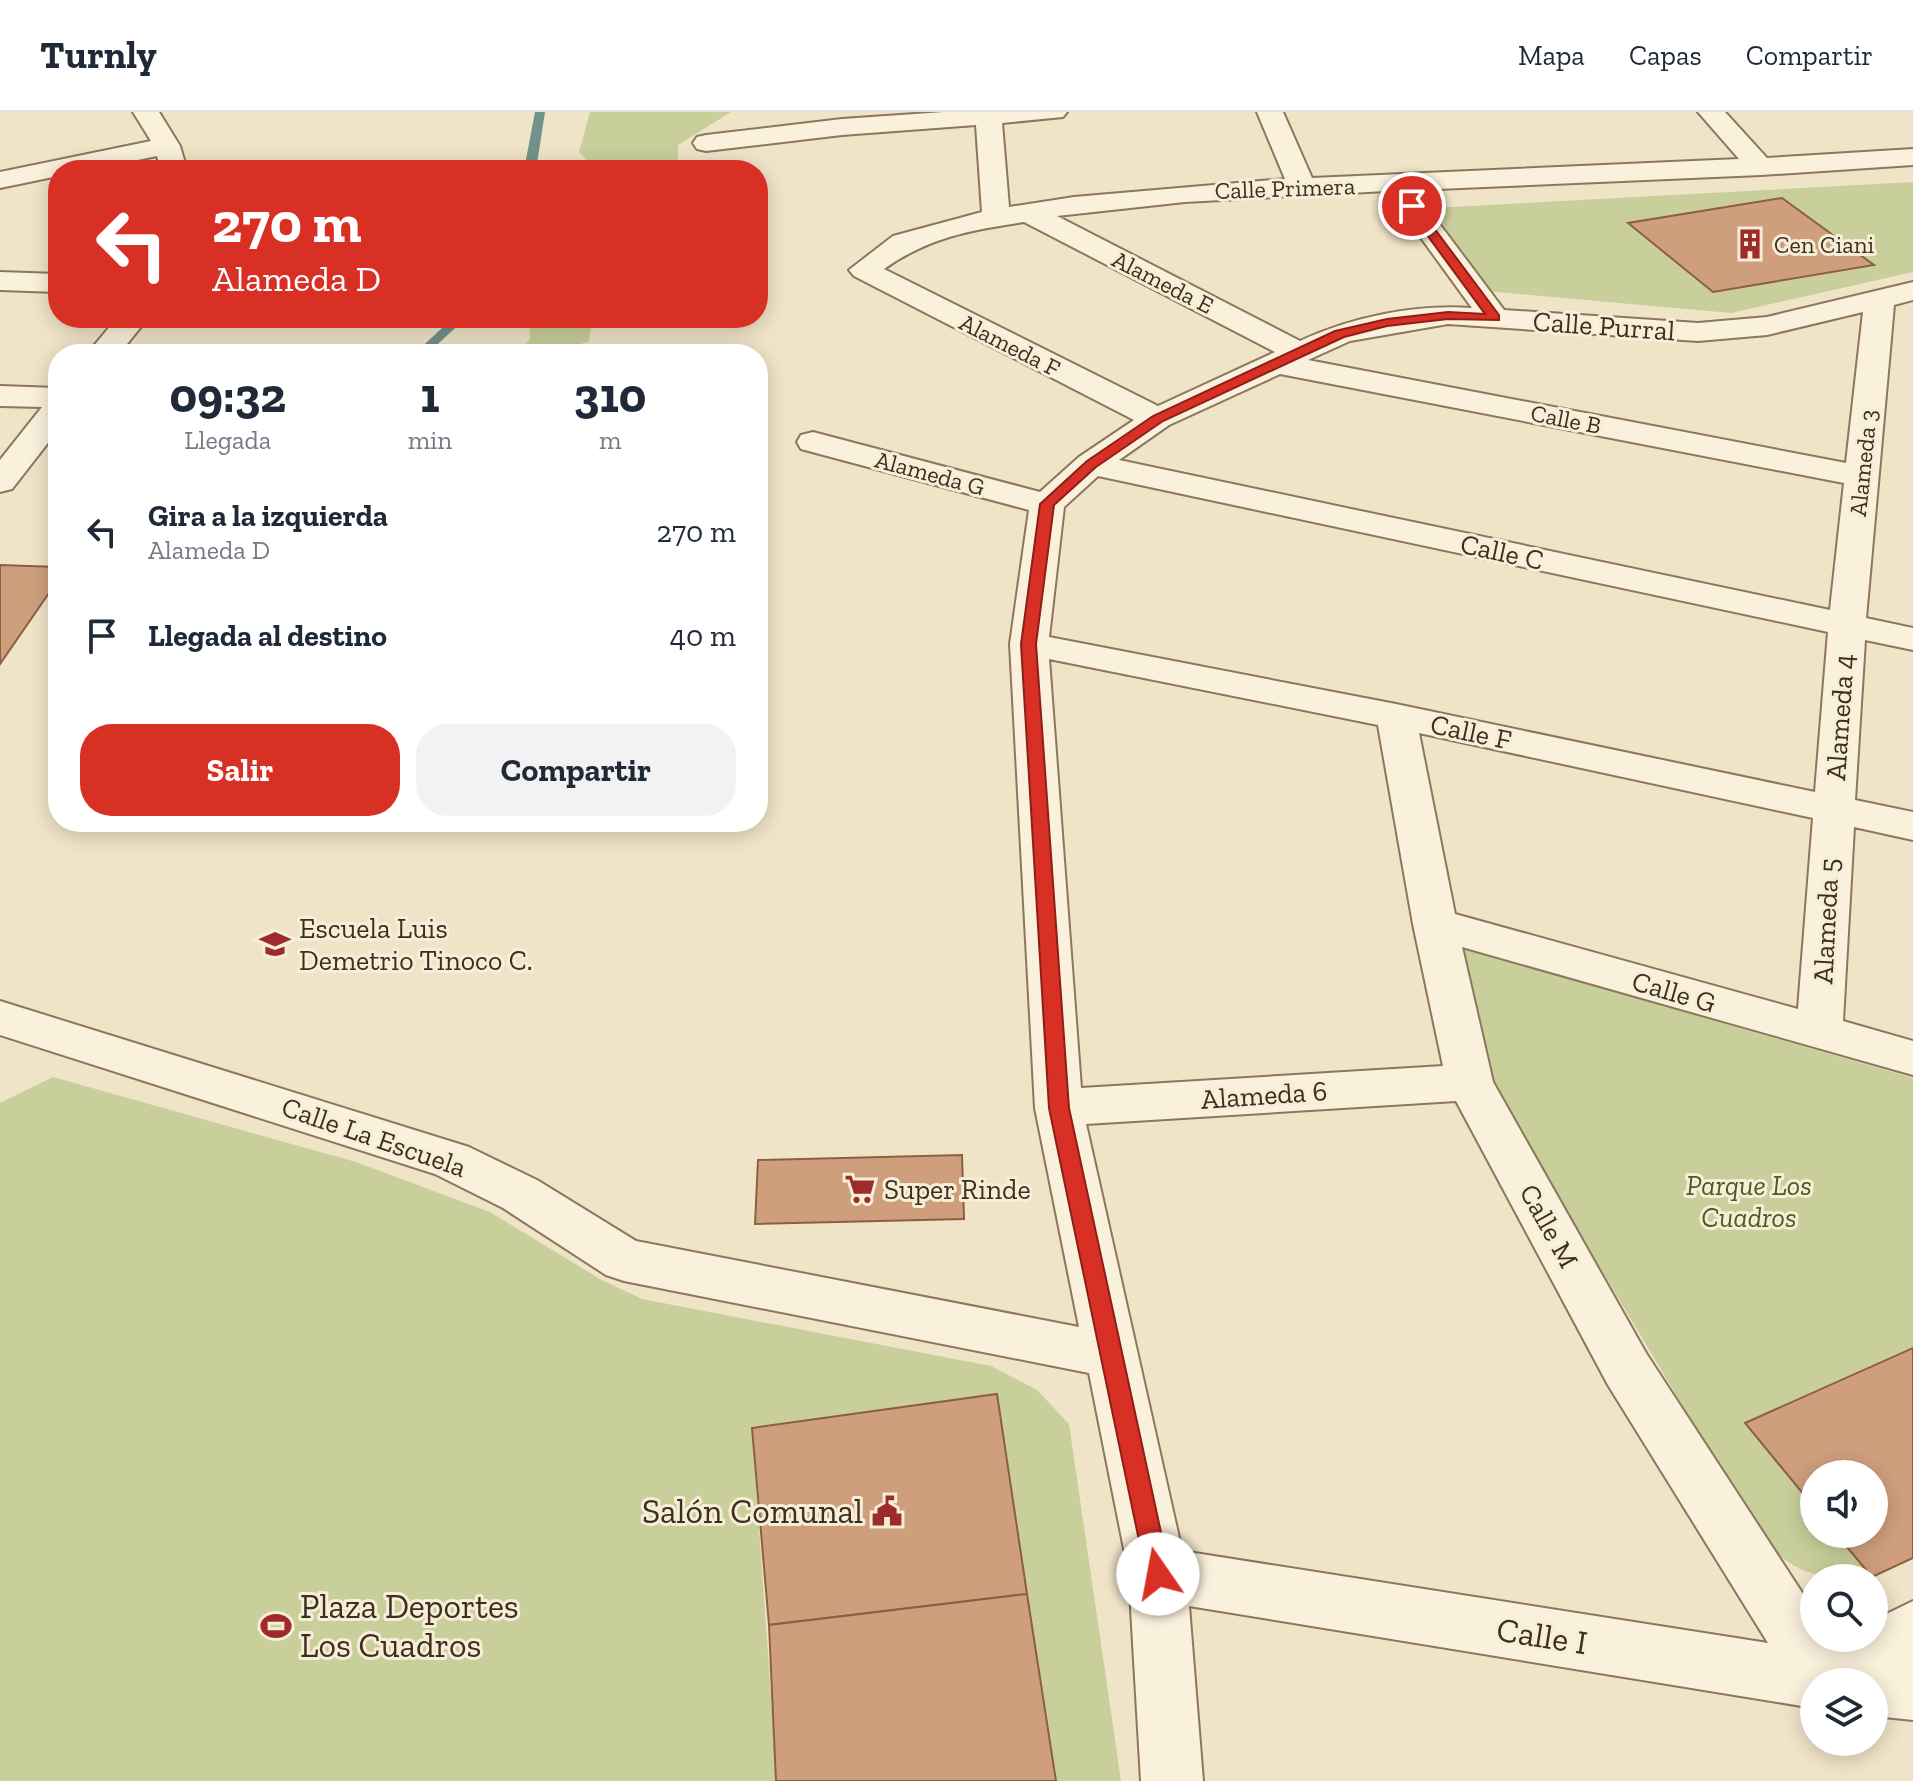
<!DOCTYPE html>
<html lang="es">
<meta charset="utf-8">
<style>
body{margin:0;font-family:"Zilla Slab",serif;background:#f2f2f3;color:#1f2937;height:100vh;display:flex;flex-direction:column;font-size:30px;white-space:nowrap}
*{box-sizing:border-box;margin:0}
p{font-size:26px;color:#747a83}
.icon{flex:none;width:44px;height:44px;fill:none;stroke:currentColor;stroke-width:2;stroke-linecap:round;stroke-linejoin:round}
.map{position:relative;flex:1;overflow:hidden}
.sheet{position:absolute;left:48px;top:232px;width:720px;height:488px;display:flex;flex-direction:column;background:#fff;border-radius:32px;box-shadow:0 4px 20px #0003}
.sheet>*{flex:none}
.top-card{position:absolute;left:48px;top:48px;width:720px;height:168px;border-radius:32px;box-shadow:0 4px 20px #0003;background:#d93025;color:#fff;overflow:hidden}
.controls{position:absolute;left:1800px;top:1348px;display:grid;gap:16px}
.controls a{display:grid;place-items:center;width:88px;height:88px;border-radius:50%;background:#fff;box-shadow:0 4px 20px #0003;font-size:40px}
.pin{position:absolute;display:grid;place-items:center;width:68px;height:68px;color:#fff;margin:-34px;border:4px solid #fff;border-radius:50%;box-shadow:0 2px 8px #0007}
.me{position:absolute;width:88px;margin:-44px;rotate:348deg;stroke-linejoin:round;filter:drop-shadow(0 0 6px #0008)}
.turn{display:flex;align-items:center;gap:28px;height:168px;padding:0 32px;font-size:36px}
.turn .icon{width:104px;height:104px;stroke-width:2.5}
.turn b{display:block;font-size:56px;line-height:68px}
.eta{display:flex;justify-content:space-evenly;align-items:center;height:136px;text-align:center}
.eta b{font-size:48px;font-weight:800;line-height:56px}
.primary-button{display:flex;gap:16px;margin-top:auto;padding:16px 32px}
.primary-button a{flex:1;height:92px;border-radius:32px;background:#d93025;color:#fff;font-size:32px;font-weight:800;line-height:92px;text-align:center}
.primary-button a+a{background:#f2f2f3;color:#1f2937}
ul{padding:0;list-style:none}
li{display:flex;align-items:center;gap:24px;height:104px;padding:0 32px}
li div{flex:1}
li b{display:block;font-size:30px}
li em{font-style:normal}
header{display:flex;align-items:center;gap:48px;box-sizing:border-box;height:112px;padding:0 40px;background:#fff;border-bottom:2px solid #e0e1e3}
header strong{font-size:38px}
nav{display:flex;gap:44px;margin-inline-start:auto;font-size:28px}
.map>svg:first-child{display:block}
</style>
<header>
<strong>Turnly</strong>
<nav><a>Mapa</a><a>Capas</a><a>Compartir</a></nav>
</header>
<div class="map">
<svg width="1913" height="1669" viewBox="0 0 1913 1669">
<rect width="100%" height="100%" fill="#f0e4c8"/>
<g fill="#c9cf9b" fill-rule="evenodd">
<path d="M590,0H731L678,33V58H596L579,40Z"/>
<path d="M1913,70V160L1731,201L1485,179L1433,96ZM1782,86L1873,153L1714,180L1629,112Z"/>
<path d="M529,206H593L589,229L552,242H518L530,227Z"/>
<path d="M1463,836L1913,966V1236L1745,1311L1814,1395V1422H1836L1872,1465C1818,1465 1800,1467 1761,1425L1492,975Z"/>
<path d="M53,965L356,1050L490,1100L600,1167L642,1187L991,1254L1037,1278L1069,1312L1121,1669H1056L996,1282L752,1316L777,1669H0V991Z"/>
</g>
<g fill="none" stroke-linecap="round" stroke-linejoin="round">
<g fill="#6f938a" fill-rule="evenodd">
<path d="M535,0H545L536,58H524Z"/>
<path d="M453,206H466L427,242H414Z"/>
</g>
</g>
<g fill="#cf9f7d" stroke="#8d5f41" stroke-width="2">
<path d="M1782,86L1874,153L1713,180L1628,111Z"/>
<path d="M0,453L58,455V468L0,552Z"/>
<path d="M962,1043L964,1107L755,1112L758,1048Z"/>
<path d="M1913,1236V1446L1872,1465L1836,1422H1874V1362H1814V1395L1745,1311Z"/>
<path d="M997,1282L1027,1482L769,1513L752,1316Z"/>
<path d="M1027,1482L1056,1669H776L769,1513Z"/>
</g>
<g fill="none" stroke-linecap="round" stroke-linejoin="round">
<g stroke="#8d765c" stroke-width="4">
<g id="minor">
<path d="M133,0H159L180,34L187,58H161L157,44L89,58H58V64L0,76V60L151,29Z"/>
<path d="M944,0H1067L1063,5L1002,11L1009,95L1074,85L1285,67L1257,0H1283L1312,66L1739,47L1698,0H1725L1767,46L1913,37V53L1761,63L1414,78L1504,198L1698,211L1767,205L1913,170V188L1894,193L1866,506L1913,516V538L1865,528L1855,688L1913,700V728L1854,715L1843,909L1913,929V963L1462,835L1493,970L1646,1241L1814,1499V1526H1832L1835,1531L1843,1526H1874V1508L1913,1489V1608L1874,1604V1570H1814V1596L1189,1494L1203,1669H1141L1129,1462L1089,1261L624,1169L606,1163L503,1096L435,1062L0,923V889L469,1035L537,1068L636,1129L1079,1215L1035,996L1010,532L1029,398L801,337L797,330L801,323L813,320L1040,380L1079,345L1134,308L854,164L849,158L893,124L982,100L976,13L842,23L706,39L697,37L693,31L697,25L706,23L842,7ZM1387,79L1472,196C1415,192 1352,205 1300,229L1057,104L1185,90ZM1024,110L1275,240L1158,294L884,157C929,125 971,118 1024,110ZM1863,200L1846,351L1308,248L1350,229L1448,212L1698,229L1767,223ZM1280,262L1844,371L1830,498L1119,348L1169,313ZM1098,364L1828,520L1815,680L1396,592L1049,525L1064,395ZM1049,547L1378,613L1413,812L1443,954L1081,976ZM1419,621L1813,706L1798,897L1455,802ZM1456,989L1608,1273L1768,1531L1182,1439L1086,1012Z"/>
<path d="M0,160L58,162V180L0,178Z"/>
<path d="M117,206H148L119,242H87Z"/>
<path d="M0,274L58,276V318L12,377L0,380V348L42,295L0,294Z"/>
</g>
</g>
<use href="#minor" fill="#faf1dc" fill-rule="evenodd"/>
</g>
<path fill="#d93025" stroke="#8d1f18" stroke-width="2" d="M1408,92H1416L1499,203V208L1448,207L1387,214L1344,225L1163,309L1096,355L1054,393L1036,532L1069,996L1170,1462L1166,1469L1158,1473L1149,1469L1146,1462L1049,996L1021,532L1040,392L1087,349L1153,304L1335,219L1387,207L1448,200L1485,202L1408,97Z"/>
<defs>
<g id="building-bare" transform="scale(2.4)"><path d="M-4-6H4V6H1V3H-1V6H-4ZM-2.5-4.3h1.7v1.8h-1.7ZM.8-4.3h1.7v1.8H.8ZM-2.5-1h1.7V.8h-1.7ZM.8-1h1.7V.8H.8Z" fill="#9e2a2b" stroke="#f7eed8" stroke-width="2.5" paint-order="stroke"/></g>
<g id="school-bare" transform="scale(2.4)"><path d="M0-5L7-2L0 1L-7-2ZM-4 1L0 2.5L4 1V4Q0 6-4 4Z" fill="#9e2a2b" stroke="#f7eed8" stroke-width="2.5" paint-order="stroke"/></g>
<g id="supermarket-bare" transform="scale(2.4)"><path d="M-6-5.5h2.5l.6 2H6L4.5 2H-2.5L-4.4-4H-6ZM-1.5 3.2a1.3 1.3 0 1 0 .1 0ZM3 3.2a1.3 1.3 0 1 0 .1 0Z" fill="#9e2a2b" stroke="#f7eed8" stroke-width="2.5" paint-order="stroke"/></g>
<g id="civic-bare" transform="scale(2.4)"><path d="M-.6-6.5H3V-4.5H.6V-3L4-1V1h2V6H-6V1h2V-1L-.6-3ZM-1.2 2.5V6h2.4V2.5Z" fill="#9e2a2b" stroke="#f7eed8" stroke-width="2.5" paint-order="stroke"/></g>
<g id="stadium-bare" transform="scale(2.4)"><path d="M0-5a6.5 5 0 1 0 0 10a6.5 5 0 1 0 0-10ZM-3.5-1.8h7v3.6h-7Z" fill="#9e2a2b" stroke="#f7eed8" stroke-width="2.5" paint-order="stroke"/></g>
</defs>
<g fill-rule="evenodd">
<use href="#building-bare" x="1750" y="132"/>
<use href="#school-bare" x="275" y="832"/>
<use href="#supermarket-bare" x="860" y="1077"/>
<use href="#civic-bare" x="887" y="1399"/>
<use href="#stadium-bare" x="276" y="1514"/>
</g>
<g text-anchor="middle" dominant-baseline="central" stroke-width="6" stroke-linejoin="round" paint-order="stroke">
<g font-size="24" fill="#3d2e20" stroke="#f7eed8">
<text transform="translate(1285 76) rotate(-2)">Calle Primera</text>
<text transform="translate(1163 170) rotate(27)">Alameda E</text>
<text transform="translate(1010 233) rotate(27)">Alameda F</text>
<text transform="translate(1566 307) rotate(11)">Calle B</text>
<text transform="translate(1863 351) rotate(-84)">Alameda 3</text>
<text transform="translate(930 361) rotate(15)">Alameda G</text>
</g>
<g font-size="24" fill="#3d2e20" stroke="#f7eed8" text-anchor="start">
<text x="1774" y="132">Cen Ciani</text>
</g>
<g font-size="28" fill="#3d2e20" stroke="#f7eed8">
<text transform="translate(1604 214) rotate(4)">Calle Purral</text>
<text transform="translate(1502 440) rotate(12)">Calle C</text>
<text transform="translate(1840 605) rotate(-86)">Alameda 4</text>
<text transform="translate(1471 620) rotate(12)">Calle F</text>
<text transform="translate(1826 809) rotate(-87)">Alameda 5</text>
<text transform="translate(1674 880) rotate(16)">Calle G</text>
<text transform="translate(1264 983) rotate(-4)">Alameda 6</text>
<text transform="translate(374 1025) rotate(19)">Calle La Escuela</text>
<text transform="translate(1549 1114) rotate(61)">Calle M</text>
</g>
<g font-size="28" fill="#3d2e20" stroke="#f7eed8" text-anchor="start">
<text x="299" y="816">Escuela Luis<tspan x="299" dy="32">Demetrio Tinoco C.</tspan></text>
<text x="884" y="1077">Super Rinde</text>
</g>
<g font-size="28" font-style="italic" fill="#4d5a26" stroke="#f7eed8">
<text x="1749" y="1073">Parque Los<tspan x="1749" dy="32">Cuadros</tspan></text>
</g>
<g font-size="34" fill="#3d2e20" stroke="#f7eed8" text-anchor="end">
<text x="863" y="1399">Salón Comunal</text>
<text x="300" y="1494" text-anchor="start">Plaza Deportes<tspan x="300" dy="39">Los Cuadros</tspan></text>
</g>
<g font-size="34" fill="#3d2e20" stroke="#f7eed8">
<text transform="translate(1542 1524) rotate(9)">Calle I</text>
</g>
</g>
</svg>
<div class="controls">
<a><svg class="icon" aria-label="sound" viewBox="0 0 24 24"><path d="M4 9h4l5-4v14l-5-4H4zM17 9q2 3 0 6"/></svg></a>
<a><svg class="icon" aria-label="search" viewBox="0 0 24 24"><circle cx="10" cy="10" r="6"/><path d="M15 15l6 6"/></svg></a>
<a><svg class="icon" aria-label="layers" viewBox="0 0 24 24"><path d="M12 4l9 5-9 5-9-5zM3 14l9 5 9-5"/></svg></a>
</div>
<div class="pin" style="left:1412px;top:94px;background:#d93025"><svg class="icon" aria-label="arrive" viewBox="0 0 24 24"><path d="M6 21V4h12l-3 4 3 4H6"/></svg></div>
<svg class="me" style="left:1158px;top:1462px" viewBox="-20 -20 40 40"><circle r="19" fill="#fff"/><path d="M0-13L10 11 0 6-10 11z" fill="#d93025"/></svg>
<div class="top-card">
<div class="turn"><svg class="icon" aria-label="left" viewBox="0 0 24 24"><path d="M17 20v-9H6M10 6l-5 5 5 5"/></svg><div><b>270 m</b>Alameda D</div></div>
</div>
<section class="sheet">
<div class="eta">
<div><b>09:32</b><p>Llegada</p></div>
<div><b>1</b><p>min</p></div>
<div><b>310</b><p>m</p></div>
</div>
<ul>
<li><svg class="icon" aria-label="left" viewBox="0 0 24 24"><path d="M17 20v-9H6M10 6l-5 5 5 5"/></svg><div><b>Gira a la izquierda</b><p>Alameda D</p></div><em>270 m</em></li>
<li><svg class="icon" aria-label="arrive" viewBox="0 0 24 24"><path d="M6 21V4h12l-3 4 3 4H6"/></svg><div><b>Llegada al destino</b></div><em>40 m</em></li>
</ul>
<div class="primary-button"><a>Salir</a><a>Compartir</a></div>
</section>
</div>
